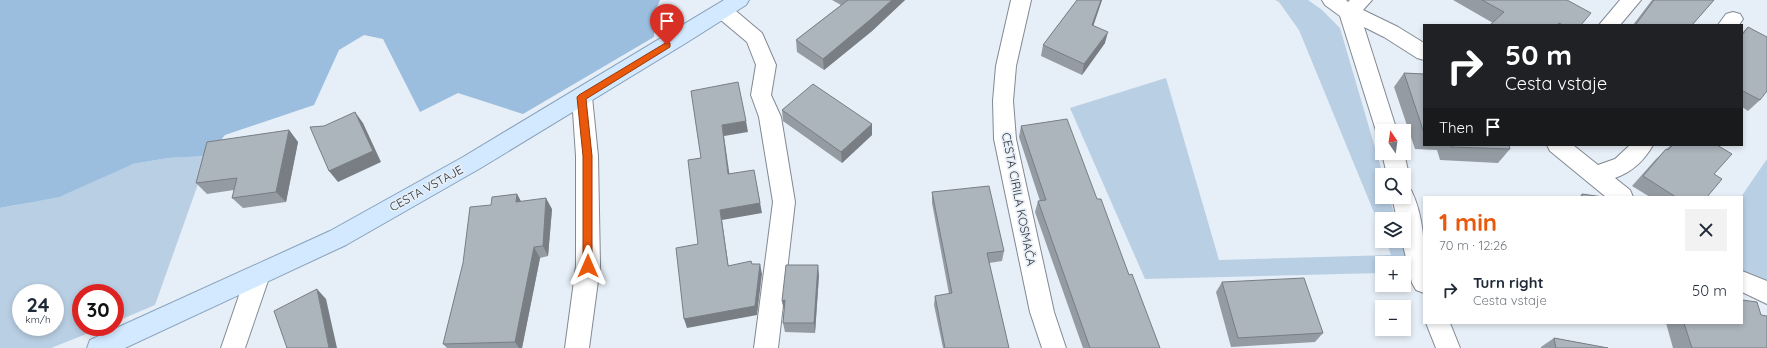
<!DOCTYPE html>
<meta charset="utf-8">
<style>
body{margin:0;font-family:Quicksand,sans-serif;background:#f2f2f3;color:#1f2937;height:100vh;display:flex;flex-direction:column;font-size:15px;white-space:nowrap}
*{box-sizing:border-box;margin:0}
p{font-size:13px;color:#747a83}
.icon{flex:none;width:22px;height:22px;fill:none;stroke:currentColor;stroke-width:2;stroke-linecap:round;stroke-linejoin:round}
.map{position:relative;flex:1;overflow:hidden}
.details{position:absolute;left:1423px;top:196px;width:320px;height:128px;display:flex;flex-direction:column;background:#fff;border-radius:0px;box-shadow:0 2px 6px #0003}
.details>*{flex:none}
.guide{position:absolute;left:1423px;top:24px;width:320px;height:122px;border-radius:0px;box-shadow:0 2px 6px #0003;background:#202124;color:#fff;overflow:hidden}
.needle{width:26px;rotate:347deg}
.tools{position:absolute;left:1375px;top:124px;display:grid;gap:8px}
.tools a{display:grid;place-items:center;width:36px;height:36px;border-radius:0px;background:#fff;box-shadow:0 2px 6px #0003;font-size:20px}
.speed{position:absolute;left:12px;top:284px;display:flex;gap:8px;font-size:20px;font-weight:700;text-align:center}
.speed>*{display:grid;place-content:center;width:52px;height:52px;border-radius:50%;background:#fff;box-shadow:0 2px 6px #0003;line-height:1}
.speed small{font-size:10px;font-weight:400}
.speed .limit{border:6px solid #d22;background:#fff;color:#111}
.pin{position:absolute;display:grid;place-items:center;width:34px;height:34px;color:#fff;margin:-41px -17px;border-radius:50% 50% 50% 0;rotate:-45deg;box-shadow:0 0 4px #0007}
.pin .icon{rotate:45deg}
.me{position:absolute;width:44px;margin:-22px;rotate:0deg;stroke-linejoin:round;filter:drop-shadow(0 0 3px #0008)}
.turn{display:flex;align-items:center;gap:14px;height:84px;padding:0 16px;font-size:18px}
.turn .icon{width:52px;height:52px;stroke-width:2.5}
.turn b{display:block;font-size:28px;line-height:34px}
.then{display:flex;align-items:center;height:38px;padding:0 16px;background:#0003;gap:8px;font-size:15px}
.round{display:grid;place-items:center;flex:none;width:42px;height:42px;border-radius:0px;background:#f2f2f3}
.overview{display:flex;align-items:center;justify-content:space-between;height:68px;padding:0 16px}
h1{font-size:24px;font-weight:800;line-height:30px;color:#ea580c}
ul{padding:0;list-style:none}
li{display:flex;align-items:center;gap:12px;height:52px;padding:0 16px}
li div{flex:1}
li b{display:block;font-size:15px}
li em{font-style:normal}
.map>svg:first-child{display:block}
</style>
<div class="map">
<svg width="1767" height="348" viewBox="0 0 1767 348">
<rect width="100%" height="100%" fill="#e6eef7"/>
<g fill="#b9cfe4" fill-rule="evenodd">
<path d="M1275,0H1308L1322,10L1340,28L1383,175L1382,197H1389L1396,219H1382V232L1299,30L1279,2Z"/>
<path d="M1166,78L1219,260L1391,255L1386,241H1402L1412,275L1404,274V263H1382V273L1145,279L1070,108Z"/>
<path d="M208,156L155,305L115,322V293H81V327H104L51,348H0V208L17,205L104,175L133,164L168,158ZM21,293H55V327H21Z"/>
<path d="M1767,159V287L1742,277V197H1741Z"/>
</g>
<path fill="#9bbedf" d="M0,0H660L655,12L654,37L523,114L458,93L420,112L383,39L364,35L339,50L314,105L225,135L208,156L168,158L133,164L59,197L0,208Z"/>
<g fill="none" stroke-linecap="round" stroke-linejoin="round">
<g stroke="#828991" stroke-width="2">
<g id="minor">
<path d="M1011,0H1031L1016,66L1013,101L1016,139L1054,312L1066,348H1042L1030,312L994,139L993,101L996,66Z"/>
<path d="M1322,0H1346L1348,2L1350,0H1372L1363,10L1398,27L1424,43V60L1417,58L1384,37L1364,27L1397,131H1382V138L1378,137L1340,16L1325,5Z"/>
<path d="M1620,0H1641L1620,25H1599Z"/>
<path d="M723,4L730,6L762,33L776,65L771,95L781,117L795,202L778,348H754L773,202L759,117L751,95L756,65L747,42L716,16L713,11L716,6Z"/>
<path d="M1733,12L1740,14L1743,19L1739,25H1718L1726,14Z"/>
<path d="M582,89L589,91L592,97L598,156L600,266L589,348H565L576,266V156L572,97L575,91Z"/>
<path d="M1547,145H1573L1598,165L1615,159L1630,145H1653C1644,161 1632,172 1615,178L1630,190L1633,197H1606L1550,151Z"/>
<path d="M1382,153H1404L1409,175L1406,181L1404,182V175H1387Z"/>
<path d="M1404,188L1411,190C1427,222 1424,259 1424,293L1416,290L1412,283L1402,241H1404V219H1397L1392,197H1404Z"/>
<path d="M258,265L266,268L270,275L245,348H221L246,275L250,268Z"/>
<path d="M1742,271L1767,281V304L1742,292Z"/>
<path d="M1426,323H1450L1460,348H1436Z"/>
</g>
</g>
<g stroke="#86a0b9" stroke-width="2">
<path id="major" d="M724,0H749L746,5L686,43L479,169L346,245L125,348H87L90,340L330,231L463,157Z"/>
</g>
<use href="#minor" fill="#fff" fill-rule="evenodd"/>
<use href="#major" fill="#d2e9ff" fill-rule="evenodd"/>
</g>
<g fill="#949ba2">
<path d="M832,0H905L872,31L824,70L797,52L796,40L841,5Z"/>
<path d="M1077,0H1102L1093,25L1105,43L1082,75L1041,56L1043,45Z"/>
<path d="M1453,0H1567L1581,25H1490L1493,23Z"/>
<path d="M1652,0H1714L1692,25H1633Z"/>
<path d="M1748,27L1760,100L1748,111L1742,107V33Z"/>
<path d="M1404,73L1424,74V145H1509L1510,149L1498,163L1440,160L1437,150L1415,149L1394,87Z"/>
<path d="M782,110L872,124V135L842,163L783,121Z"/>
<path d="M1021,126L1097,199L1160,348H1083L1035,212L1038,201H1040L1019,137Z"/>
<path d="M289,130L298,142L286,202L243,208L232,198L234,190L207,194L196,183Z"/>
<path d="M1671,145H1717L1714,174L1707,197H1650L1632,186L1656,159Z"/>
<path d="M932,192L1004,251L1002,261L989,263L1009,348H943L934,305L935,296L949,294L932,203Z"/>
<path d="M517,194L521,202L552,209L548,256L540,258L522,348H447L443,344Z"/>
<path d="M1582,194L1603,197H1579Z"/>
<path d="M819,275L815,333L785,332L783,323L784,310L782,301Z"/>
<path d="M1222,282L1323,333L1315,342L1231,347L1216,292Z"/>
<path d="M1761,315L1767,348H1673L1666,323H1742Z"/>
<path d="M1554,338L1608,348H1541V347Z"/>
</g>
<g fill="#787e84">
<path d="M892,0H905L872,31L824,70L823,59Z"/>
<path d="M1101,0H1102L1090,36L1092,25Z"/>
<path d="M1108,32L1105,43L1082,75L1084,64Z"/>
<path d="M355,112L363,123L381,162L338,182L329,171Z"/>
<path d="M746,121L748,132L724,136L731,185L728,174L722,125Z"/>
<path d="M872,124V135L842,163L841,152Z"/>
<path d="M289,130L298,142L286,202L276,192Z"/>
<path d="M756,181L762,213L722,220L730,276L728,266L720,210Z"/>
<path d="M517,194L523,205L516,202Z"/>
<path d="M546,198L552,209L548,256L543,246Z"/>
<path d="M534,247L540,258L522,348H519L515,342Z"/>
<path d="M760,264L762,274L757,315L687,328L684,319Z"/>
<path d="M818,265L819,275L815,333L814,323Z"/>
<path d="M317,289L326,299L337,348H329Z"/>
<path d="M785,300L787,310H784L782,301Z"/>
</g>
<g fill="#acb4bc" stroke="#787e84">
<path d="M848,0H892L871,19L823,59L796,40Z"/>
<path d="M1077,0H1101L1092,25L1108,32L1084,64L1043,45Z"/>
<path d="M1482,0H1567L1591,13L1581,25H1563L1559,23L1557,25H1490L1504,12Z"/>
<path d="M1654,0H1714L1692,25H1637L1636,24Z"/>
<path d="M1748,27L1767,37V91L1760,100L1743,91H1742V35Z"/>
<path d="M1404,73L1424,74V133Z"/>
<path d="M738,82L746,121L722,125L728,174L754,170L760,203L720,210L728,266L751,261L752,264H760L755,306L684,319L676,248L698,244L688,160L701,158L691,91Z"/>
<path d="M813,84L872,124L841,152L782,110Z"/>
<path d="M355,112L373,151L329,171L310,127L324,126Z"/>
<path d="M1067,119L1097,199H1101L1129,275L1132,274L1160,348H1090L1038,201L1046,200L1021,126Z"/>
<path d="M289,130L276,192L232,198L237,178L196,183L207,142Z"/>
<path d="M1451,145H1509L1510,149L1451,147Z"/>
<path d="M1673,145H1717L1732,154L1714,174L1722,179L1707,197H1676L1643,176L1666,149L1668,150Z"/>
<path d="M989,186L1004,251L987,253L1009,348H945L935,296L952,293L932,192Z"/>
<path d="M517,194L516,202L546,198L543,246L534,247L515,342L443,344L463,263L470,207L491,205L492,197Z"/>
<path d="M1582,194L1603,197H1583Z"/>
<path d="M786,265H818L814,323H783L785,300L782,301Z"/>
<path d="M1304,278L1323,333L1238,338L1222,282Z"/>
<path d="M317,289L329,348H287L274,311Z"/>
<path d="M1742,300L1757,302L1761,315L1767,316V348H1692L1684,323H1742Z"/>
<path d="M1554,338L1608,348H1556Z"/>
</g>
<path fill="#ea580c" stroke="#983908" d="M667,42L670,43V47L586,99L592,156V266L591,269L588,270L584,269L583,266V156L577,97L579,95Z"/>
<g text-anchor="middle" dominant-baseline="central" stroke-width="3.5" stroke-linejoin="round" paint-order="stroke">
<g font-size="12" fill="#303336" stroke="#e6eef7">
<text transform="translate(426 188) rotate(-29)">CESTA VSTAJE</text>
<text transform="translate(1019 199) rotate(79)">CESTA CIRILA KOSMAČA</text>
</g>
</g>
</svg>
<div class="tools">
<a><svg class="needle" viewBox="-14 -14 28 28"><path d="M0-13l5 13h-10z" fill="#e53935"/><path d="M0 13l5-13h-10z" fill="#747a83"/></svg></a>
<a><svg class="icon" aria-label="search" viewBox="0 0 24 24"><circle cx="10" cy="10" r="6"/><path d="M15 15l6 6"/></svg></a>
<a><svg class="icon" aria-label="layers" viewBox="0 0 24 24"><path d="M12 4l9 5-9 5-9-5zM3 14l9 5 9-5"/></svg></a>
<a>+</a>
<a>−</a>
</div>
<div class="speed"><div>24<small>km/h</small></div><div class="limit">30</div></div>
<div class="pin" style="left:667px;top:45px;background:#d93025"><svg class="icon" aria-label="arrive" viewBox="0 0 24 24"><path d="M6 21V4h12l-3 4 3 4H6"/></svg></div>
<svg class="me" style="left:588px;top:266px" viewBox="-20 -20 40 40"><path d="M0-17L14 15 0 8-14 15z" fill="#ea580c" stroke="#fff" stroke-width="4"/></svg>
<div class="guide">
<div class="turn"><svg class="icon" aria-label="right" viewBox="0 0 24 24"><path d="M7 20v-9h11M14 6l5 5-5 5"/></svg><div><b>50 m</b>Cesta vstaje</div></div>
<div class="then">Then<svg class="icon" aria-label="arrive" viewBox="0 0 24 24"><path d="M6 21V4h12l-3 4 3 4H6"/></svg></div>
</div>
<section class="details">
<div class="overview"><div><h1>1 min</h1><p>70 m · 12:26</p></div><a class="round"><svg class="icon" aria-label="close" viewBox="0 0 24 24"><path d="M6 6l12 12M18 6L6 18"/></svg></a></div>
<ul>
<li><svg class="icon" aria-label="right" viewBox="0 0 24 24"><path d="M7 20v-9h11M14 6l5 5-5 5"/></svg><div><b>Turn right</b><p>Cesta vstaje</p></div><em>50 m</em></li>
</ul>
</section>
</div>
